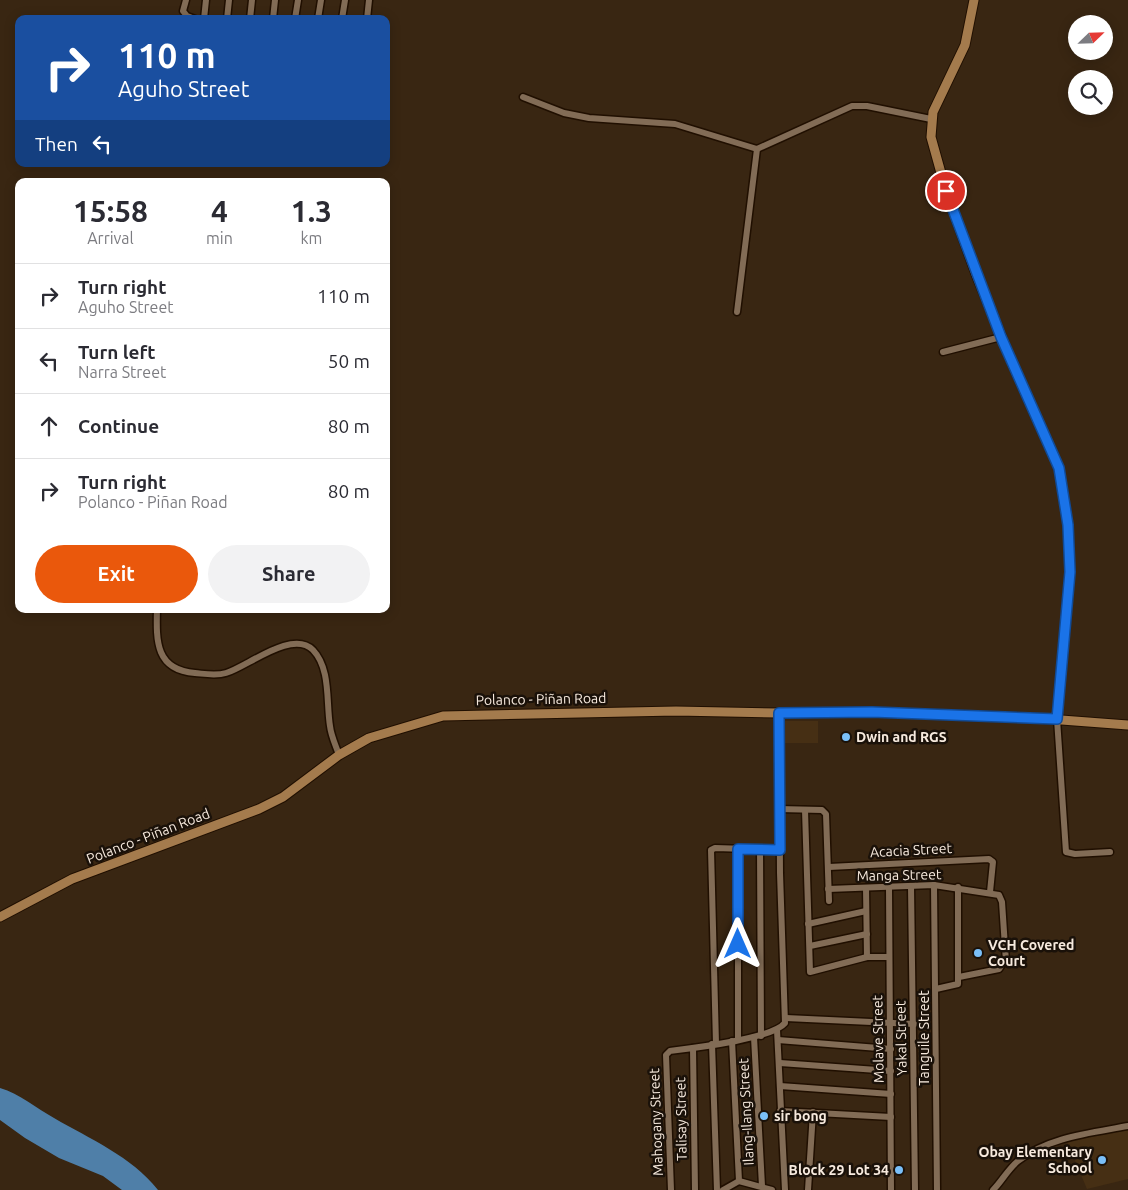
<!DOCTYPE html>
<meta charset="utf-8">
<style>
body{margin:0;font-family:Ubuntu,sans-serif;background:#f2f2f3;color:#2b2b33;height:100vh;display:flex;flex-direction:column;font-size:19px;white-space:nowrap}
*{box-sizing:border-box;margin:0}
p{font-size:16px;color:#7c7c81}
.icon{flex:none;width:28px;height:28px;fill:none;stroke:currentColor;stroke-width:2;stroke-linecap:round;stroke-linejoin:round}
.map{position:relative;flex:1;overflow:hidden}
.drawer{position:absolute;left:15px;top:178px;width:375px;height:435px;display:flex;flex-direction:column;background:#fff;border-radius:10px;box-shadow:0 2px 12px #0003}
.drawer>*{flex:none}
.guide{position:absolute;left:15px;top:15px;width:375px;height:152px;border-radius:10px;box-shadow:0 2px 12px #0003;background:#1a4fa0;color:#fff;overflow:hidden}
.needle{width:32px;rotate:67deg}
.tools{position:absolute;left:1068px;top:15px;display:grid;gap:10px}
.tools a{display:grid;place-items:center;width:45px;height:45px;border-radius:50%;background:#fff;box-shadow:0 2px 12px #0003;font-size:25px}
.pin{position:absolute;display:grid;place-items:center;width:42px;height:42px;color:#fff;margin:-21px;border:2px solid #fff;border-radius:50%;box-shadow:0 1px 5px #0007}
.me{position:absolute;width:55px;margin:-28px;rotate:0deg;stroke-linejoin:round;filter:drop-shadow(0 0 4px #0008)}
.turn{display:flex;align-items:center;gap:18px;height:105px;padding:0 20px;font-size:22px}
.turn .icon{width:65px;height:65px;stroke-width:2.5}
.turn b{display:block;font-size:35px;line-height:42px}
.then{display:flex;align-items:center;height:48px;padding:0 20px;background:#0003;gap:10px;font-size:19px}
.eta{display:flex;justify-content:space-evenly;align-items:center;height:85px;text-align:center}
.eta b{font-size:30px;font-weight:700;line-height:35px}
.cta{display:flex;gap:10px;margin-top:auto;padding:10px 20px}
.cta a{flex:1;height:58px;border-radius:30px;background:#ea580c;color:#fff;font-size:20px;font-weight:700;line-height:58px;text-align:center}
.cta a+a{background:#f2f2f3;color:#2b2b33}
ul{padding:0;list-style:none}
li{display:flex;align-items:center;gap:15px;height:65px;padding:0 20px;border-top:1px solid #e1e1e2}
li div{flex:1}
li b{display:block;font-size:19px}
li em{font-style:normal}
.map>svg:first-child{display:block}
</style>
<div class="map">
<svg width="1128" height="1190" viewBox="0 0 1128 1190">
<rect width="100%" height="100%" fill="#392612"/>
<g fill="#462f14">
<path d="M784,721H818V743H785Z"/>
<path d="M1128,1128V1179L1087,1189L1067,1142Z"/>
</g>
<path fill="#4f7fa8" d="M0,1088C20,1094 36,1108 54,1118C90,1139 131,1156 158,1190H122L103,1176L59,1158L25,1138L0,1120Z"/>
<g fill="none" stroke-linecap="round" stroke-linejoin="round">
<g stroke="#200f00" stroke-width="9">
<g id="street">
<path d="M186,0L183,11L187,16L195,19"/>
<path d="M204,19L206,0"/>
<path d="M227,19L229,0"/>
<path d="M250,19L252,0"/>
<path d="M273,19L275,0"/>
<path d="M295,19L298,0"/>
<path d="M318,19L321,0"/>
<path d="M342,19L345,0"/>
<path d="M367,19L369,0"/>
<path d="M523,97L564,113L589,118L675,124L757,149L852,106H867L931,119"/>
<path d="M737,312L757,149"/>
<path d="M943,352L1001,337"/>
<path d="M157,609C156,642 156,670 195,673C206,674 216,676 226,673C247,667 292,629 313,650C331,669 326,702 330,726C331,736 336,746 339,755"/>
<path d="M1057,719L1066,852L1075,854L1110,852"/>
<path d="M779,809L822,810L826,814L829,901"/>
<path d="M805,810L810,972L867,957H889"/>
<path d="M738,849V1039"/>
<path d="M760,849L761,1036"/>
<path d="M829,867L989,859L993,862L990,892"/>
<path d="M934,885L937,1190"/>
<path d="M911,886L915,1190"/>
<path d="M866,888L867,957"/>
<path d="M889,888L891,1190"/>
<path d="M828,889L934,885L999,895L1002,902L1006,962L1003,963L999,969L959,977"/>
<path d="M808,924L866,911"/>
<path d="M810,946L867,934"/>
<path d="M936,989L958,984V887"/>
<path d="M786,1018L914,1024"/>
<path d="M777,1030L785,1190"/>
<path d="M754,1037L762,1186"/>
<path d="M778,1040L891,1049"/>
<path d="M732,1041L739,1181L772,1190"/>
<path d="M712,1044L717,1190"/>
<path d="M716,1044L711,850L715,848L780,850"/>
<path d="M693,1048L695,1190"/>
<path d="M780,1063L891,1071"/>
<path d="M780,1086L891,1094"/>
<path d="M780,1111L891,1117"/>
<path d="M671,1190L666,1055L670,1051C694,1048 772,1039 785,1023L780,873L779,713"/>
<path d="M723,1190L739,1181"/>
<path d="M808,1190L813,1112"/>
<path d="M993,1190C1002,1181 1008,1169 1018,1161C1048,1137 1091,1133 1128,1126"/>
</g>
</g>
<g stroke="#200f00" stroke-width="11">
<g id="secondary">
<path d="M974,0L965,45L933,112L931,137L946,191L976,274L1013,365L1059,468L1068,525L1070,572L1057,719"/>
<path d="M0,917L72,879L259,809L283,797L339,755L369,738L443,716L676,711L779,713L872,712L1035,718L1128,725"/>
</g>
</g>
<use href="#street" stroke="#826c56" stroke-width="6"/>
<use href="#secondary" stroke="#a47b4d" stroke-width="9"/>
</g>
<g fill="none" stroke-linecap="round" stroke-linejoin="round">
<g stroke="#114b97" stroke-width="12">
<path id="route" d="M738,944V849L780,850L779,713L872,712L1057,719L1070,572L1068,525L1059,468L1001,337L946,191"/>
</g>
<use href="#route" stroke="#1a73e8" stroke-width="9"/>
</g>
<g fill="#7abff8" stroke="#1a1109" stroke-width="2">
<circle cx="846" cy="737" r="5"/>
<circle cx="978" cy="953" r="5"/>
<circle cx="764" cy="1116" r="5"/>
<circle cx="1102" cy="1160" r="5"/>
<circle cx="899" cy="1170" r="5"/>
</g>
<g text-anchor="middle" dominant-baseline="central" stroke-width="5" stroke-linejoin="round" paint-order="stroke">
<g font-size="14" fill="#f7eade" stroke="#1a1109">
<text transform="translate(541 699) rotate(-1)">Polanco - Piñan Road</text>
<text transform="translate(148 836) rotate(-21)">Polanco - Piñan Road</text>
<text transform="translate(911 850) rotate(-3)">Acacia Street</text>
<text transform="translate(899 875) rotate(-1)">Manga Street</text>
<text transform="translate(901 1038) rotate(-91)">Yakal Street</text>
<text transform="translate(924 1038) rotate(-90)">Tanguile Street</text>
<text transform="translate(878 1039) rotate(-91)">Molave Street</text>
<text transform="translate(746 1112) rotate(-93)">Ilang-Ilang Street</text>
<text transform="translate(681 1119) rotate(-91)">Talisay Street</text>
<text transform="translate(656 1122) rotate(-92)">Mahogany Street</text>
</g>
<g font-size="14" font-weight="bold" fill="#f7eade" stroke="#1a1109" text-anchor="start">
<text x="856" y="737">Dwin and RGS</text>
<text x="988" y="945">VCH Covered<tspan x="988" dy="16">Court</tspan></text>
<text x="774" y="1116">sir bong</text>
<text x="1092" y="1152" text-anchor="end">Obay Elementary<tspan x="1092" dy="16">School</tspan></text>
<text x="889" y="1170" text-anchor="end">Block 29 Lot 34</text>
</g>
</g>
</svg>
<div class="tools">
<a><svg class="needle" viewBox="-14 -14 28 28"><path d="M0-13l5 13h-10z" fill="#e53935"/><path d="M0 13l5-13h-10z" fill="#7c7c81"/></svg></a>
<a><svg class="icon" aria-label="search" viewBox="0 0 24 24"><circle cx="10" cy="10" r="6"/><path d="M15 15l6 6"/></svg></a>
</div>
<div class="pin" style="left:946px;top:191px;background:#d93025"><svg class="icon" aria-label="arrive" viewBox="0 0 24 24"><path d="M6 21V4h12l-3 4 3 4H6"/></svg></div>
<svg class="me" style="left:738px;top:944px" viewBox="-20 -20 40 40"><path d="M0-17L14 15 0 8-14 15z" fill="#1a73e8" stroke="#fff" stroke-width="4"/></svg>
<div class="guide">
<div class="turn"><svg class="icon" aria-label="right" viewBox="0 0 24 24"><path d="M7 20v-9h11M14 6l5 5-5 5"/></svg><div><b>110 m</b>Aguho Street</div></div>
<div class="then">Then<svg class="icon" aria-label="left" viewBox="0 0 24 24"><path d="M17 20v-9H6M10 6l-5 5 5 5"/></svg></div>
</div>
<section class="drawer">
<div class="eta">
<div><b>15:58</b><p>Arrival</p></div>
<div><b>4</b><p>min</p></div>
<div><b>1.3</b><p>km</p></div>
</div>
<ul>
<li><svg class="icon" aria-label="right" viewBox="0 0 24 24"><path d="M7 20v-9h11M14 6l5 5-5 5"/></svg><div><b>Turn right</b><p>Aguho Street</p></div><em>110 m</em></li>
<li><svg class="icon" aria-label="left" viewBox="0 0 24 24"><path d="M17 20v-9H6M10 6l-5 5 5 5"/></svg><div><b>Turn left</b><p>Narra Street</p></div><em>50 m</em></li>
<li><svg class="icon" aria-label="ahead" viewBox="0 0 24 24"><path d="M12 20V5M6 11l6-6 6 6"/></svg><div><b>Continue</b></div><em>80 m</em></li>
<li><svg class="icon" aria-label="right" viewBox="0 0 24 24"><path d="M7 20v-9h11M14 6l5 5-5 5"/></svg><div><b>Turn right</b><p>Polanco - Piñan Road</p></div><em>80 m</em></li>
</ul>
<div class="cta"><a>Exit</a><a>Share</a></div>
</section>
</div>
